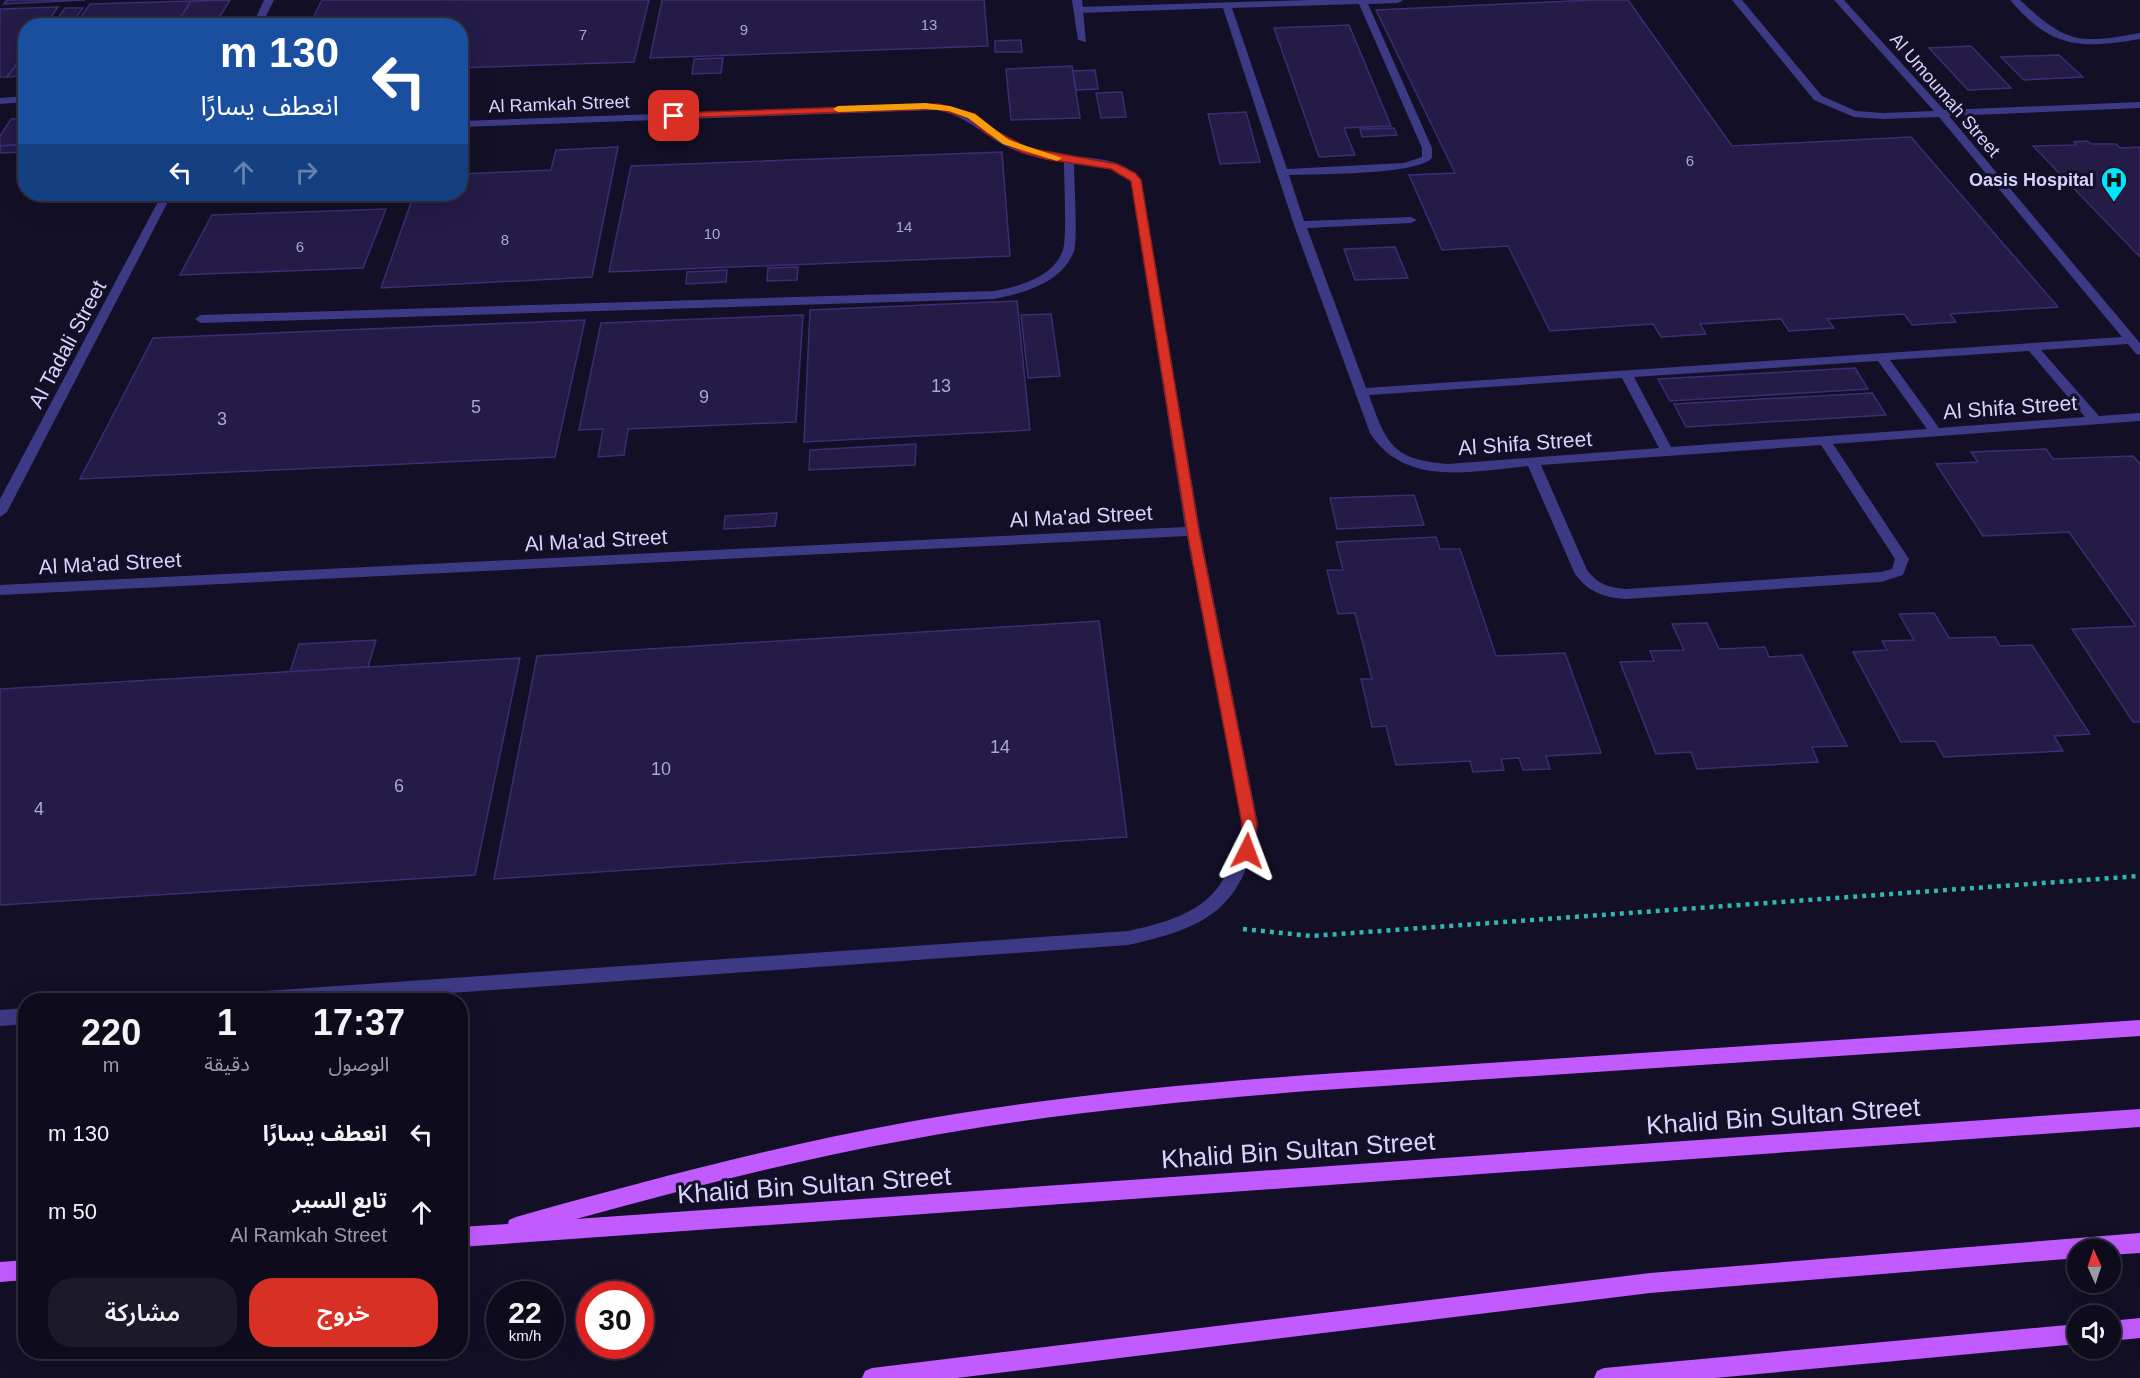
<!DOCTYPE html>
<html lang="ar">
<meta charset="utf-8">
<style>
body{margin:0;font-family:Helvetica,"Noto Sans Arabic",sans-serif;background:#1c1929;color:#f1f3f6;direction:rtl;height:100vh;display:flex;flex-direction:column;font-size:22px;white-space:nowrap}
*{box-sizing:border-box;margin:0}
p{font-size:20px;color:#9b9ba3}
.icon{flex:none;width:33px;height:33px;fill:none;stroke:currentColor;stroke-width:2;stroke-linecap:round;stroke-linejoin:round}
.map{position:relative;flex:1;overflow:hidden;direction:ltr}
.panel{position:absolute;left:18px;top:993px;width:450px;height:366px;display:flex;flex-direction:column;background:#0e0b1c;border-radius:24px;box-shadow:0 6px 24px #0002,0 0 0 2px #2e2b3b;direction:rtl}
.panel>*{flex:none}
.hud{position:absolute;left:18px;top:18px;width:450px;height:183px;border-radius:24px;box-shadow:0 6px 24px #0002,0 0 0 2px #2e2b3b;direction:rtl;background:#1a4fa0;color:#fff;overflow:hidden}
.needle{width:39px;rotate:357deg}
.buttons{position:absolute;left:2067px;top:1239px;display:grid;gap:12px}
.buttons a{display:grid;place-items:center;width:54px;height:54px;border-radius:50%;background:#0e0b1c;box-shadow:0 6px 24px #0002,0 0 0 2px #2e2b3b;font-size:30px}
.speed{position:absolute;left:486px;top:1281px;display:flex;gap:12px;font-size:30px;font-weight:700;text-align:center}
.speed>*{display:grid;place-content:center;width:78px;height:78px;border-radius:50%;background:#0e0b1c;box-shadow:0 6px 24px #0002,0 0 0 2px #2e2b3b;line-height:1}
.speed small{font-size:15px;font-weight:400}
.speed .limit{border:9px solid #d22;background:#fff;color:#111}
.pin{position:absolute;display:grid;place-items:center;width:51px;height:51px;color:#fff;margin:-26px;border-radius:12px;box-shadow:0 3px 9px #0006}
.me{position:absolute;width:66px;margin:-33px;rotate:3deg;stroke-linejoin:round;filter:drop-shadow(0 0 4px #0008)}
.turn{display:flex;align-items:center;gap:21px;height:126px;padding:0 30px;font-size:27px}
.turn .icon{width:78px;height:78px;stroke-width:2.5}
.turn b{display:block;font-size:42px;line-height:51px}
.lanes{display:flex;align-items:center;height:57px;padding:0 30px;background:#0003;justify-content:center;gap:30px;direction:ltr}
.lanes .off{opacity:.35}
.eta{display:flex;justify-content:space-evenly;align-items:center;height:102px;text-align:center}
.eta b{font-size:36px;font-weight:600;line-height:42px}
.primary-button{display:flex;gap:12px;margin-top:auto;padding:12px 30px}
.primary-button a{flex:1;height:69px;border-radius:24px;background:#d93025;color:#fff;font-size:24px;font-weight:600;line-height:69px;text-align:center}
.primary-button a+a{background:#1c1929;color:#f1f3f6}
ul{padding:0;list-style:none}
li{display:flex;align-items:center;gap:18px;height:78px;padding:0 30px}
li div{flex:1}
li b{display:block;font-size:22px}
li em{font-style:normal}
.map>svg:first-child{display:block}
</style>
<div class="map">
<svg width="2140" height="1378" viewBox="0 0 2140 1378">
<rect width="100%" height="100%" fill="#130f26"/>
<g fill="#241b47" stroke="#3b2d73" stroke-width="1.5">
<path d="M7,0H85L4,4Z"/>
<path d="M230,0L214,26H175L191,1Z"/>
<path d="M322,0H649L634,62L460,68V26H309Z"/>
<path d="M662,0H984L988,46L650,58Z"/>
<path d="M1592,0H1628L1732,146L1911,137L2058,307L1950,314L1956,322L1912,325L1904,314L1827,319L1834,328L1789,331L1781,319L1700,324L1706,334L1661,337L1653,324L1550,331L1508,246L1442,250L1409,175L1455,173L1376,10Z"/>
<path d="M191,1L175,26H74L90,4Z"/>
<path d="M58,7L45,26H26V52L7,77H0V9Z"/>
<path d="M65,8H83L70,26H52Z"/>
<path d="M1349,25L1391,126L1344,128L1355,155L1319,157L1274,28Z"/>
<path d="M1021,40L1022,52H995V41Z"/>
<path d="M1971,46L2011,88L1968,90L1929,48Z"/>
<path d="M26,52V76L7,77Z"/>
<path d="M2059,55L2083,77L2024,80L2001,57Z"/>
<path d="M723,58L721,73L692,74L694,59Z"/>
<path d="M1072,66L1080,118L1011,120L1006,69Z"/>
<path d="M1095,70L1098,89L1076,90L1073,71Z"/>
<path d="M1122,92L1126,117L1101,118L1096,93Z"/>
<path d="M1246,112L1260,162L1220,164L1208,114Z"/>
<path d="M26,118V144L0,146V136L11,119Z"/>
<path d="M1394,128L1397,135L1362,137L1360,129Z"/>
<path d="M2087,141L2091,144H2116L2120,148L2140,147V257L2033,146L2076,145L2074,142Z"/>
<path d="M26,144V152L0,153V146Z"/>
<path d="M618,147L592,277L381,288L414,194H460V174L551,170L556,150Z"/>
<path d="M1002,152L1010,256L609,272L631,166Z"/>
<path d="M386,209L363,268L180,275L212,215Z"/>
<path d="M1395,247L1408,278L1355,280L1344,249Z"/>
<path d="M798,267L797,280L767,281L768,268Z"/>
<path d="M727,270L726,282L686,284L687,272Z"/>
<path d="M1017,301L1030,430L804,442L810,310Z"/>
<path d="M1051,314L1060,376L1028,378L1021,315Z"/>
<path d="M803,315L796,422L628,429L624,455L598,457L603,429L579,430L601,323Z"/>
<path d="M585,320L555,457L80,479L153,338Z"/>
<path d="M1855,368L1868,389L1670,401L1658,379Z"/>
<path d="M1872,393L1886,415L1686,427L1674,404Z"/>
<path d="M916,444L915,465L809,470L810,450Z"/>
<path d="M2046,449L2053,459L2133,456L2140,464V722H2133L2072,629L2136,626L2069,532L1983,536L1936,464L1978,462L1971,452Z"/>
<path d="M1414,495L1424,525L1337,529L1330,498Z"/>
<path d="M777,513L775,526L724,529L725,516Z"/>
<path d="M1436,537L1440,549H1460L1496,656L1565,653L1601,753L1546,756L1550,769L1523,770L1519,758L1501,759L1504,770L1473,772L1470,761L1396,765L1386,726L1372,727L1361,679H1372L1355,613L1338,614L1327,570H1343L1336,542Z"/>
<path d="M1934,613L1949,638L1995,637L2000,646L2032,645L2090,734L2054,736L2063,751L1944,757L1935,741L1901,742L1853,652L1887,650L1882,641L1914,640L1899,614Z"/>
<path d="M1099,621L1127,837L494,879L537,656Z"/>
<path d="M1707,623L1719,649L1765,647L1769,657L1802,655L1847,746L1812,747L1818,762L1697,769L1691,752L1656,754L1620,662L1654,661L1650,651L1684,650L1672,624Z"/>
<path d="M376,640L368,667L290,672L299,644Z"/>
<path d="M520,658L475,875L0,905V689Z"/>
</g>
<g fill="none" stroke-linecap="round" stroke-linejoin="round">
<path stroke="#2fb8b0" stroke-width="4.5" stroke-dasharray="4 5" stroke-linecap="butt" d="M1243,929L1311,936L2140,876"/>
<g fill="#3d3a85" fill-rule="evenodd">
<path d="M1309,0H1403L1398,3L1368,4L1432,148V158C1417,175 1316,174 1289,175L1304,221L1411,217L1417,220L1411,223L1307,228L1366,388L2122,337L1939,117L1883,119L1854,117L1814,100L1732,0H1742L1822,96L1856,111L1883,113L1934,111L1834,0H1844L1944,110L2140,102V108L1949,116L2140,343V355L2136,354L2128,344L2041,350L2099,416L2140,413V421L1833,444L1909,559L1903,575L1881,582L1626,599C1604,598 1586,591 1574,572L1528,466C1473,471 1405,488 1370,433L1294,225L1223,8L1078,13L1073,10L1078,7ZM1359,4L1422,148V157L1404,163L1287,169L1232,8ZM2029,351L2085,417L1939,428L1890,360ZM1878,361L1927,429L1671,447L1634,377ZM1622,378L1659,448L1448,464C1392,460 1386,443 1369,395ZM1821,445L1895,559L1892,569L1881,572L1626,589C1610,588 1597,584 1587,570L1541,465Z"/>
<path d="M2010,0H2020C2067,44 2079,44 2140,33V39C2080,49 2052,49 2010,0Z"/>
</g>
<g fill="#3d3a85" fill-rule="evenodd">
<path d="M264,0H274L261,26H252Z"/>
<path d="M1072,0H1082L1086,42L1078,40Z"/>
<path d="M26,96V102L0,104V98Z"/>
<path d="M937,104C982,112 1002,143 1046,153C1078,160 1118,152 1141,180L1200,531L1258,824C1244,908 1207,928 1128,945L352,1000H240L243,994L249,992L1128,931C1198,916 1229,898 1242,824L1187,536L0,595V585L1185,527L1131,181C1115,166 1095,164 1074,163C1074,180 1078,238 1074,251C1062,283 1024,293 994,299L201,323L195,319L201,315L994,291C1018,287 1054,277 1063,250C1067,236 1064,180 1064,162C1042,160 1019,154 1000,143C978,130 963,115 937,110L460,127V121Z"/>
<path d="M162,194H172L7,512L0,517V499Z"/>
<path d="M26,1008V1024L0,1026V1010Z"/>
</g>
<g fill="#c25bff" fill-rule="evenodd">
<path d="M2140,1020V1036L1308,1091C1174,1102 1040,1115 907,1140C795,1160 686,1189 576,1219L2140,1109V1127L460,1247V1227L508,1224L509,1220L516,1217C645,1181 775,1146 908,1122C1040,1098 1174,1085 1308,1075Z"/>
<path d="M2140,1233V1253L2110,1255V1250H2078V1258L1650,1293L957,1378H862L865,1371L872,1368L1650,1273Z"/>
<path d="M26,1260V1280L0,1282V1262Z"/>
<path d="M2140,1318V1338L2110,1341V1321Z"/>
<path d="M2078,1324V1344L1715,1378H1594L1597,1371L1604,1368Z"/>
</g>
</g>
<path fill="#d93025" stroke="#8d1f18" stroke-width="1.5" d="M938,104L975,114L994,130L1028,148L1117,164L1135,173L1141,180L1199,531L1257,824L1253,855H1242L1240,851L1242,824L1187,531L1131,181L1111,169L1046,159L1021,152L987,134L968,118L937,109L674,118L669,116L674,113Z"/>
<path fill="#f59e0b" d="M925,103L950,106L975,114L1009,140L1062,158L1057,161L1003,144L968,118L949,111L925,109L838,112L833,109L838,106Z"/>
<defs>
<g id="hospital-pin" transform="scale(1.35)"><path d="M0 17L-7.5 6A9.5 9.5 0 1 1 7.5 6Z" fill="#00e5ff" stroke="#130f26"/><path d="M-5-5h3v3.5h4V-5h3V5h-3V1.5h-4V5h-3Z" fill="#111"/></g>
</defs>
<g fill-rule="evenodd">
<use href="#hospital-pin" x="2114" y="180"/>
</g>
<g text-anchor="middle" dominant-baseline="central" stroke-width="6" stroke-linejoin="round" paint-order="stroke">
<g font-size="15" fill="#aca6d1">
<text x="929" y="24">13</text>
<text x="744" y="29">9</text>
<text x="583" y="34">7</text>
<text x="1690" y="160">6</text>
<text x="904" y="226">14</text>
<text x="712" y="233">10</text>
<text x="505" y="239">8</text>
<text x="300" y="246">6</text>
</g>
<g font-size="18" fill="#d9d4ff" stroke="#130f26">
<text transform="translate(1945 95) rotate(49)">Al Umoumah Street</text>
<text transform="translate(559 104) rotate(-2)">Al Ramkah Street</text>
</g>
<g font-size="18" font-weight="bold" fill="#d9d4ff" stroke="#130f26" text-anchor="end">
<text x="2094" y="180">Oasis Hospital</text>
</g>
<g font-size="18" fill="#aca6d1">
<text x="941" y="386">13</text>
<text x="704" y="397">9</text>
<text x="476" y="407">5</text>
<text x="222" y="419">3</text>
<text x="1000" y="747">14</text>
<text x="661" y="769">10</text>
<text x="399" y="786">6</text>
<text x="39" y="809">4</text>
</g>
<g font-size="21" fill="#d9d4ff" stroke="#130f26">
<text transform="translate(67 344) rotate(-62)">Al Tadali Street</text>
<text transform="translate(2010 407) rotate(-4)">Al Shifa Street</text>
<text transform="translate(1525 443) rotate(-4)">Al Shifa Street</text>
<text transform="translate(1081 516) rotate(-3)">Al Ma'ad Street</text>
<text transform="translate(596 540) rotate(-3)">Al Ma'ad Street</text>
<text transform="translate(110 563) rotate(-3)">Al Ma'ad Street</text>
</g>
<g font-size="26" fill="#d9d4ff" stroke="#130f26">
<text transform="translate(1783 1116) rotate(-4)">Khalid Bin Sultan Street</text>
<text transform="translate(1298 1150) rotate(-4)">Khalid Bin Sultan Street</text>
<text transform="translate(814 1185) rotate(-4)">Khalid Bin Sultan Street</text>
</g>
</g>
</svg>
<div class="buttons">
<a><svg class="needle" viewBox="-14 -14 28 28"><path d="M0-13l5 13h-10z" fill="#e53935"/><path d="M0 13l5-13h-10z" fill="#9b9ba3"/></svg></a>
<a><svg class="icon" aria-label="sound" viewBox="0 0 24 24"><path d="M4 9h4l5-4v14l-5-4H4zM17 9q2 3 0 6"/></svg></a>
</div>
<div class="speed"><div>22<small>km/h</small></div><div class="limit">30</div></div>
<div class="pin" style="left:674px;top:116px;background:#d93025"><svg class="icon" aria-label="arrive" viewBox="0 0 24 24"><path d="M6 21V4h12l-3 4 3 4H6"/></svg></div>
<svg class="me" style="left:1247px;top:851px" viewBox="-20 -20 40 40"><path d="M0-17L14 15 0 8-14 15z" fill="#d93025" stroke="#fff" stroke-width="4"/></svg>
<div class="hud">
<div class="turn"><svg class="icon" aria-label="left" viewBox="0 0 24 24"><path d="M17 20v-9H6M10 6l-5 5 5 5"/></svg><div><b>130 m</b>انعطف يسارًا</div></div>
<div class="lanes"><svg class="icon" aria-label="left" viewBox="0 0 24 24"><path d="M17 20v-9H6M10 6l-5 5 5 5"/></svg><svg class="icon off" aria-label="ahead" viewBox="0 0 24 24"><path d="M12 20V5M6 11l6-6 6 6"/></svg><svg class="icon off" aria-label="right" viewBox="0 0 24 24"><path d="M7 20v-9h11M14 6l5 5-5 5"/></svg></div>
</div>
<section class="panel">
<div class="eta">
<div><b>17:37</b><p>الوصول</p></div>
<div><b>1</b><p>دقيقة</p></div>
<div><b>220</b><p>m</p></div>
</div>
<ul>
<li><svg class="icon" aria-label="left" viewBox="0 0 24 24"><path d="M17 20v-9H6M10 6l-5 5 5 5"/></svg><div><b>انعطف يسارًا</b></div><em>130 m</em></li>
<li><svg class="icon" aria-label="ahead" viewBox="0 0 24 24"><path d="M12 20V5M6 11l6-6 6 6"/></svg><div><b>تابع السير</b><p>Al Ramkah Street</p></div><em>50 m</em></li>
</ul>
<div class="primary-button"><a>خروج</a><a>مشاركة</a></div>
</section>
</div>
